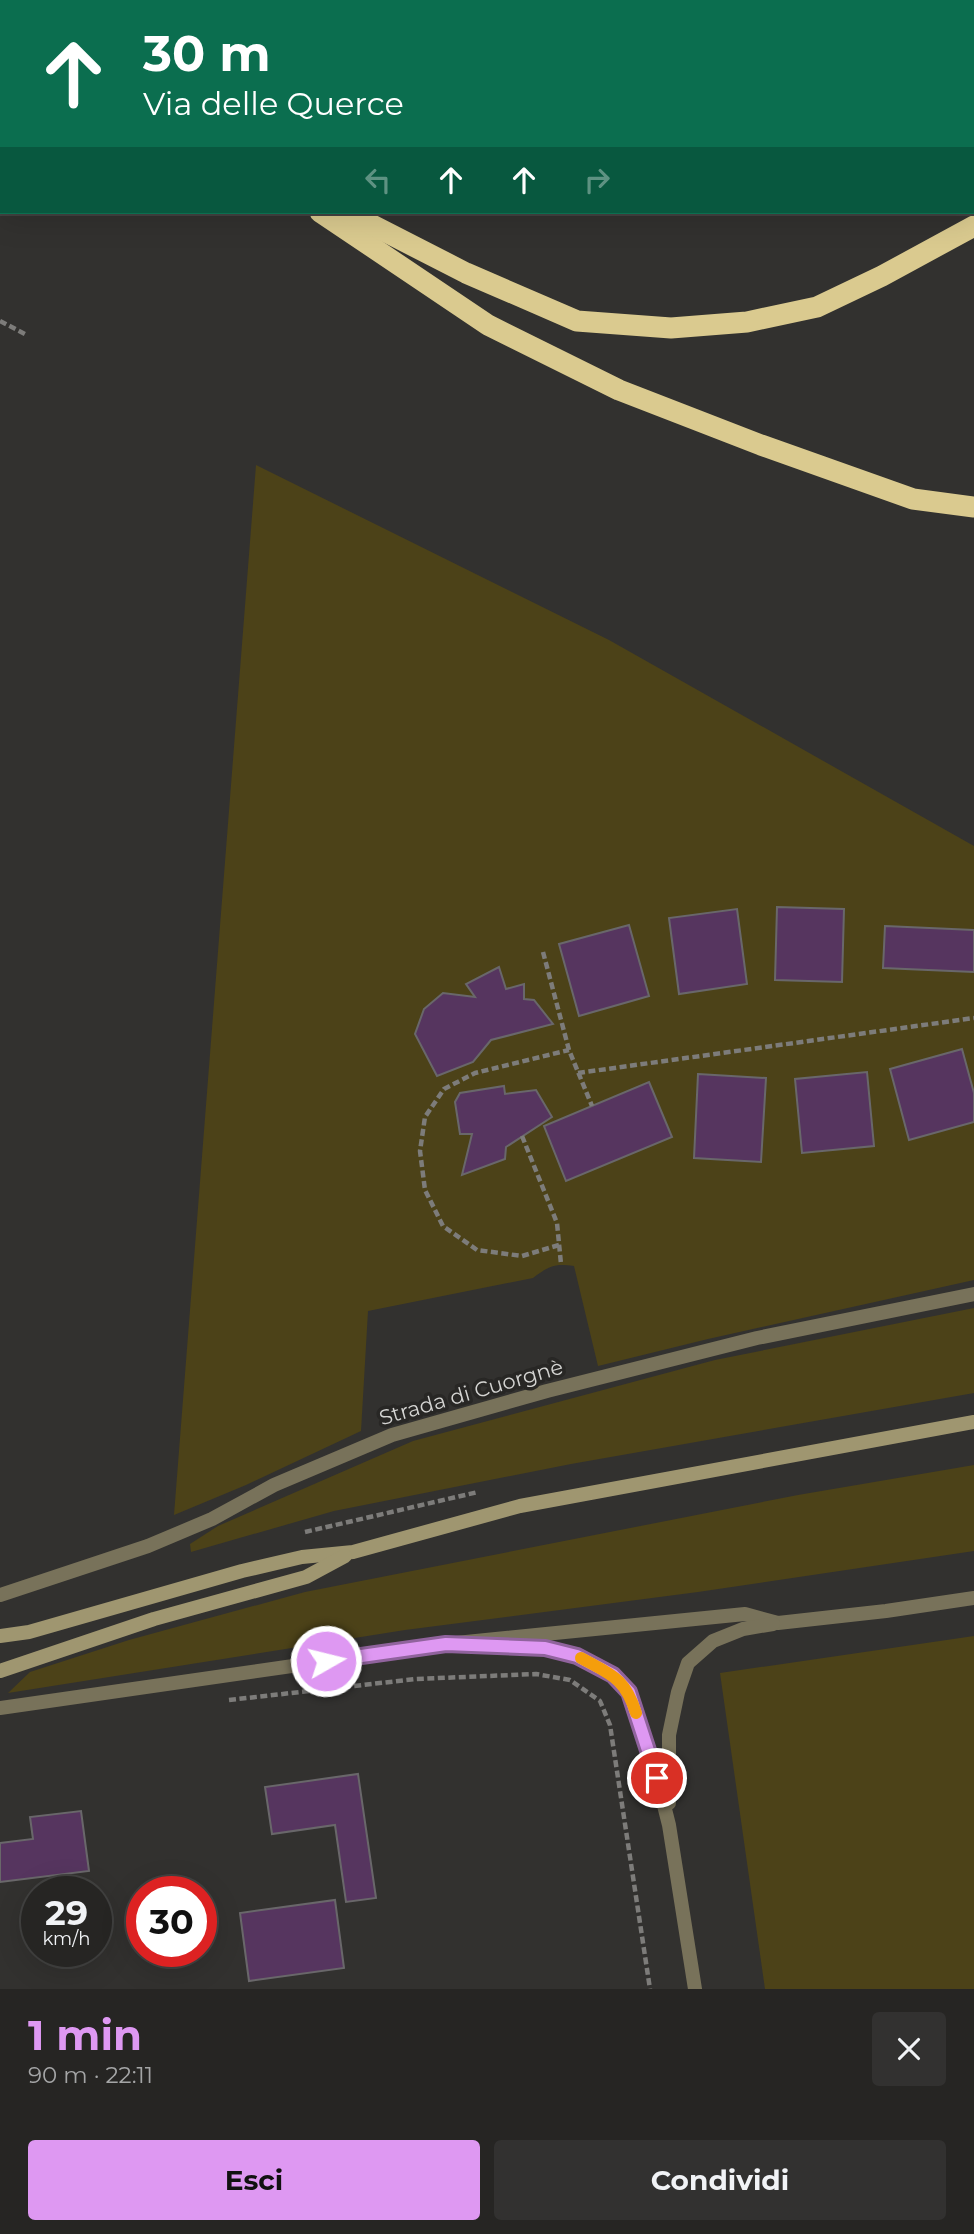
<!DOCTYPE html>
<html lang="it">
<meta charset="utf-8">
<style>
body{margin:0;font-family:Montserrat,sans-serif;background:#323130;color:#f1f3f6;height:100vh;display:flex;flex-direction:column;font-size:26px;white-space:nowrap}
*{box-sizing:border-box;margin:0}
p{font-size:23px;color:#a4a5a6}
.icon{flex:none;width:38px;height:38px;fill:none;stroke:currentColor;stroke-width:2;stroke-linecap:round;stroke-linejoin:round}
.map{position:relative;height:1989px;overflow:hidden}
.details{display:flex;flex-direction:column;background:#262523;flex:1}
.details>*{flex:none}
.hud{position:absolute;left:0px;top:0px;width:975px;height:214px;box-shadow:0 7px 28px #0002,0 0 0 2px #424241;background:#0b6e4f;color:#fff;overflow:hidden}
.speed{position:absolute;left:21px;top:1876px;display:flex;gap:14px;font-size:35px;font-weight:700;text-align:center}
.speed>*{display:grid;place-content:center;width:91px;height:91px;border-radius:50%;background:#262523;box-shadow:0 7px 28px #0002,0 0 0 2px #424241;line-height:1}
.speed small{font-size:18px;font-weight:400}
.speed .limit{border:10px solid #d22;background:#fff;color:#111}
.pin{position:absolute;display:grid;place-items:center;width:60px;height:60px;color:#fff;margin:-30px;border:4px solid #fff;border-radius:50%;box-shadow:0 2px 7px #0007}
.me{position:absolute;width:77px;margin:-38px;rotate:82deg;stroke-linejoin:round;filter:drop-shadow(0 0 5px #0008)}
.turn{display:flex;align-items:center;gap:24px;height:147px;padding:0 28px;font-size:32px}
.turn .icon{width:91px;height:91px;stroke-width:2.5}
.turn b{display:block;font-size:49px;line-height:60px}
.lanes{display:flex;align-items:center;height:66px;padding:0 28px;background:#0003;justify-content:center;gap:35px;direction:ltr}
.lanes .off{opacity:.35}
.round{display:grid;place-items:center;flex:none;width:74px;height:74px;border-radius:7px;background:#323130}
.summary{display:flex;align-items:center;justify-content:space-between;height:119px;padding:0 28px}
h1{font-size:42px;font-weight:700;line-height:52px;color:#de98f2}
.cta{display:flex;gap:14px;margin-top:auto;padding:14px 28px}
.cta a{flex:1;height:80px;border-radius:7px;background:#de98f2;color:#111;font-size:28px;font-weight:700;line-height:80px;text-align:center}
.cta a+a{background:#323130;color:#f1f3f6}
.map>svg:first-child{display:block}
</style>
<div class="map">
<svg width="974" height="1989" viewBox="0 0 974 1989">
<rect width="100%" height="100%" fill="#32312f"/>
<g fill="#4c4218">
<path d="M256,465L609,640L974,846V1280L708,1339L598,1366L574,1266C554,1263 549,1266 533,1278L368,1311L361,1431L246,1485L174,1515Z"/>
<path d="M974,1308V1393L571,1464L334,1511L191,1552L190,1544L218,1526L413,1441L715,1360Z"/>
<path d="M974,1465V1551L698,1592L405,1630L8,1693L30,1672L129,1640L305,1592L798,1495Z"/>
<path d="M974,1636V1989H765L720,1673Z"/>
</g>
<g fill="#56355f" stroke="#69676a" stroke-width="2">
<path d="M777,907L844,909L842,982L775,980Z"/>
<path d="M737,909L747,984L679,994L669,918Z"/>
<path d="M629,925L649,996L579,1016L559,944Z"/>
<path d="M885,926L974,930V972L883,968Z"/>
<path d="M499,967L506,989L524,984V999L534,1000L553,1024L491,1040L473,1062L437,1076L415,1034L424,1009L443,993L475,997L466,984Z"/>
<path d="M962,1049L974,1093V1122L909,1140L890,1069Z"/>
<path d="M867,1072L874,1146L802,1153L795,1079Z"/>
<path d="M698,1074L766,1078L761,1162L694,1158Z"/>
<path d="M649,1082L672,1137L566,1181L544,1126Z"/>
<path d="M504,1086L505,1094L536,1090L552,1117L506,1147L505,1159L462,1175L472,1134H460L455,1102L460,1093Z"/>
<path d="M358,1774L376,1898L346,1902L335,1825L272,1834L265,1787Z"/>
<path d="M81,1811L89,1871L0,1882V1843L33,1839L30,1817Z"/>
<path d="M335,1900L344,1968L249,1981L240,1913Z"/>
</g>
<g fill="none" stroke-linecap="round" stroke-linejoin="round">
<g stroke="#7d7c7a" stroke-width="4.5" stroke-dasharray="7 3.5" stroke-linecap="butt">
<path d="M0,321L25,334"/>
<path d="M543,952L569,1050L592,1106"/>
<path d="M578,1073L974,1018"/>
<path d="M522,1136L557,1223L561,1264"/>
<path d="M559,1245L522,1256L477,1250L443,1226L425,1190L420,1151L425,1117L444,1089L475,1073L569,1050"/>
<path d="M305,1532L478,1492"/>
<path d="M229,1700L416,1679L536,1674L570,1680L600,1701L610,1725L650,1989"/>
</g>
<g stroke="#78725a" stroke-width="14">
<path d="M0,1595L148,1546L212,1519L274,1485L392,1435L547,1391L757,1338L974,1294"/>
<path d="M493,1646L545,1648L577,1656L613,1675L629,1692L651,1754L669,1825L695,1989"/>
<path d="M0,1708L446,1644L745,1614L778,1623L886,1611L974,1598"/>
<path d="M669,1803V1735L678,1692L688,1663L713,1641L743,1629L773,1624"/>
</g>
<g stroke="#9f9670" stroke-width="14">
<path d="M0,1636L29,1632L242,1571L302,1557L353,1552L520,1506L974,1422"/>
<path d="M0,1671L154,1619L306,1577L345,1556"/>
</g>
<g stroke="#daca8f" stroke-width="21">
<path d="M695,2L697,0"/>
<path d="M0,18L2,19"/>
<path d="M320,212L488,325L619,390L761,445L913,499L974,507"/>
<path d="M347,212L466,273L577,321L671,328L747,322L817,307L882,276L974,226"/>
</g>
</g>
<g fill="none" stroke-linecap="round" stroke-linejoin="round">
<g stroke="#90639d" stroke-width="18">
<path id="route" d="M326,1661L446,1644L545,1648L577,1656L613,1675L629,1692L657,1778"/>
</g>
<use href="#route" stroke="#de98f2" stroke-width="12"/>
<path stroke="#f59e0b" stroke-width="12" d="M581,1658C612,1675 625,1678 636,1713"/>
</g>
<g text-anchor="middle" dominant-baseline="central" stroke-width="7" stroke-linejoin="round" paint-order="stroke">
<g font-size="21" fill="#d4d4d2" stroke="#282725">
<text transform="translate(471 1392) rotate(-16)">Strada di Cuorgnè</text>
</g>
</g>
</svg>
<div class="speed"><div>29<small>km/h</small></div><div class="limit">30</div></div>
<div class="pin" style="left:657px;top:1778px;background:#d93025"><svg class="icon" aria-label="arrive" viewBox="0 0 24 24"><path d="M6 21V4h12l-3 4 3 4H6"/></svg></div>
<svg class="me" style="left:326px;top:1661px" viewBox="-20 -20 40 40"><circle r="17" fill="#de98f2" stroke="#fff" stroke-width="3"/><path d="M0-11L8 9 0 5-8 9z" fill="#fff"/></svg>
<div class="hud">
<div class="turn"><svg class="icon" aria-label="ahead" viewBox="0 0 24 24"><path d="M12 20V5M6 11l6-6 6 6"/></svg><div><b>30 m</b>Via delle Querce</div></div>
<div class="lanes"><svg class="icon off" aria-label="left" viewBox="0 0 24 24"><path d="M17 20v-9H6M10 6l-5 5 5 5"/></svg><svg class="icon" aria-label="ahead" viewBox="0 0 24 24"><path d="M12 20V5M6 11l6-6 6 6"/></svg><svg class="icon" aria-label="ahead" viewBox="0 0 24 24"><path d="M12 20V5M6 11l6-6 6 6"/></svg><svg class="icon off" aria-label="right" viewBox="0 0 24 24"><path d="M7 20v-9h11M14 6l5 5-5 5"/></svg></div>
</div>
</div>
<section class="details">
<div class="summary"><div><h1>1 min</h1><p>90 m · 22:11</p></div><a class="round"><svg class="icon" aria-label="close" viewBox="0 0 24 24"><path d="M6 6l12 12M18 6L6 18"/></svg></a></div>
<div class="cta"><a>Esci</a><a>Condividi</a></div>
</section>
